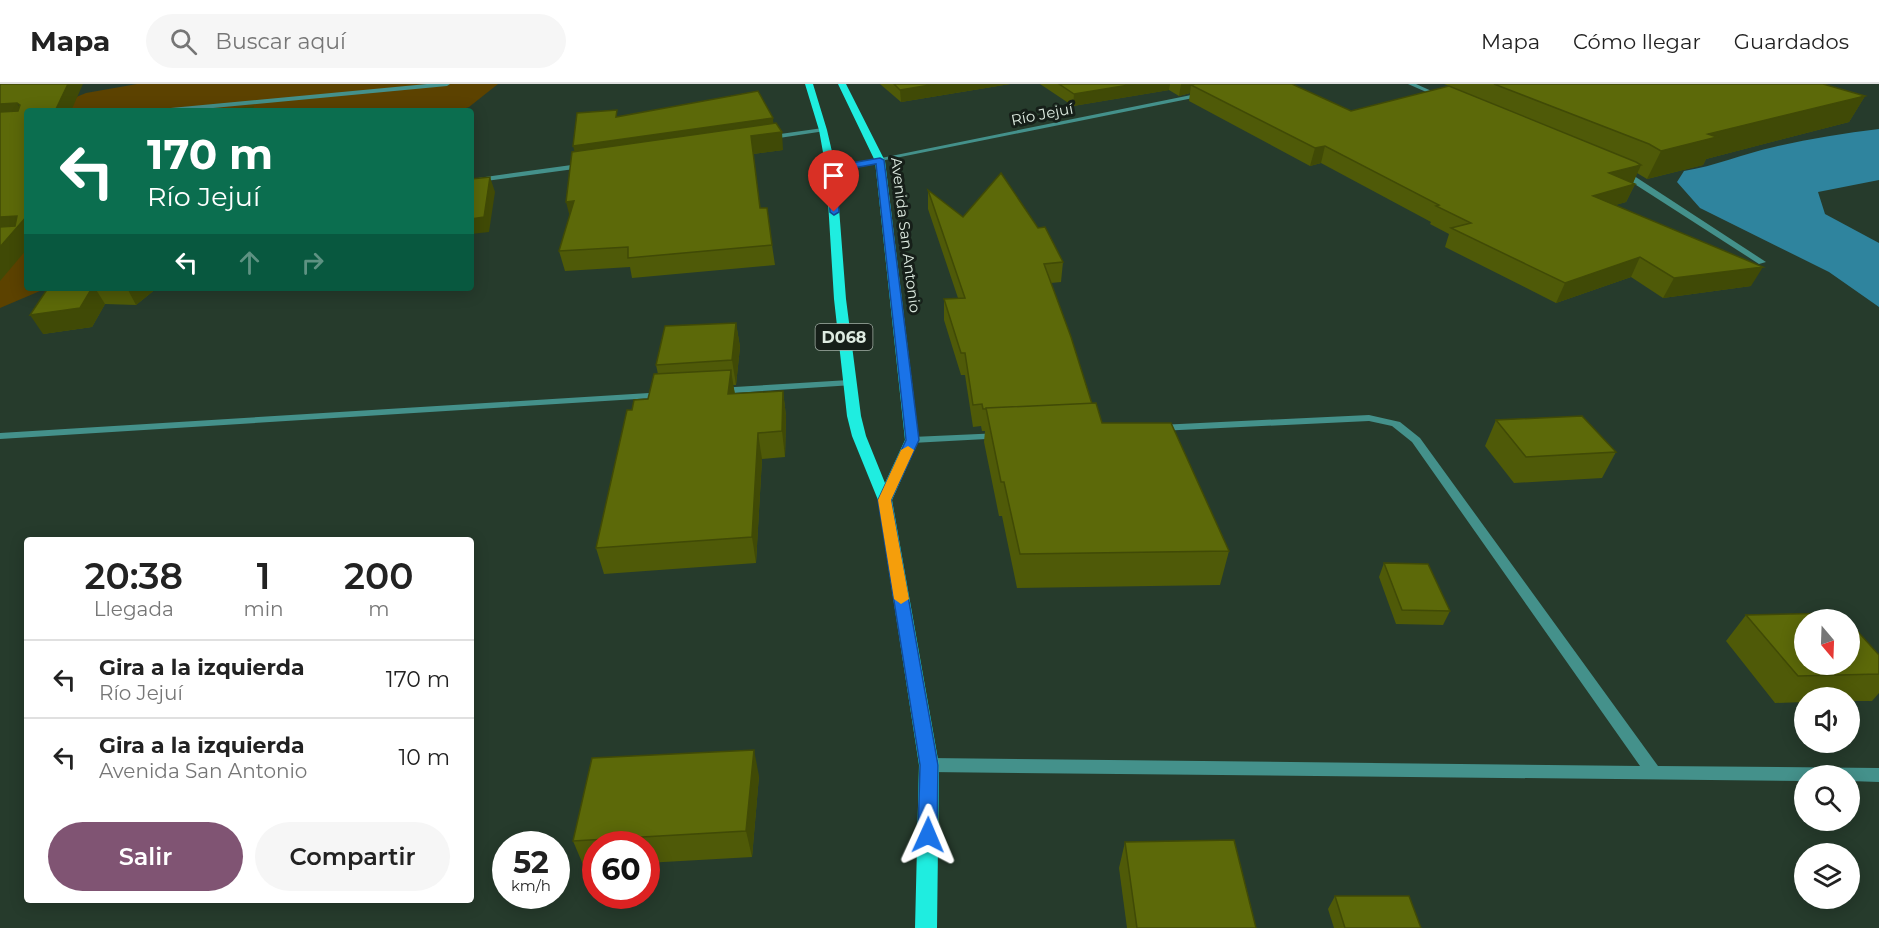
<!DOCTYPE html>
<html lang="es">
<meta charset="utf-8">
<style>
body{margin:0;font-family:Montserrat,sans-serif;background:#f6f6f6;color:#222;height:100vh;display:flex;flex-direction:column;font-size:22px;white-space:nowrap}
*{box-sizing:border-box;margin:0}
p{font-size:20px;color:#767676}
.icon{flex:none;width:33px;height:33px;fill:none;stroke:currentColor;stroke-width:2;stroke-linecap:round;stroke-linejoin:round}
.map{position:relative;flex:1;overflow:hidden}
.panel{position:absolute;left:24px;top:453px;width:450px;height:366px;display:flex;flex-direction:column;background:#fff;border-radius:6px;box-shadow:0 3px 15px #0003}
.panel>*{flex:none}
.hud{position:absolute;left:24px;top:24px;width:450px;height:183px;border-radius:6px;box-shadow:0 3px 15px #0003;background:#0b6e4f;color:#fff;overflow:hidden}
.needle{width:39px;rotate:161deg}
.controls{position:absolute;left:1794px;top:525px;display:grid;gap:12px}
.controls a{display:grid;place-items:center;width:66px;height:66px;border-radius:50%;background:#fff;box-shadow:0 3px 15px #0003;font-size:30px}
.speed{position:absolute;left:492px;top:747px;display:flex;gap:12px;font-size:30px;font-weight:700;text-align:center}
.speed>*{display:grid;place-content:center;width:78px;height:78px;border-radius:50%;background:#fff;box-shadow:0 3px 15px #0003;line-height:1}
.speed small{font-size:15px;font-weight:400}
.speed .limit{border:9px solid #d22;background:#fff;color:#111}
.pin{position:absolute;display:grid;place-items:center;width:51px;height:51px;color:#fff;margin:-62px -26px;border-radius:50% 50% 50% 0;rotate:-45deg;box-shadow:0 0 6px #0007}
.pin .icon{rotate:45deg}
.me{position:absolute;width:66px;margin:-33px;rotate:1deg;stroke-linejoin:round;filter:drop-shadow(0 0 4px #0008)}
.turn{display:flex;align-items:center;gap:21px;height:126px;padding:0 24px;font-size:27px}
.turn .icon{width:78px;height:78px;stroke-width:2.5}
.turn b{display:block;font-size:42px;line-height:51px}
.lanes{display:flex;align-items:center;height:57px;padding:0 24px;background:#0003;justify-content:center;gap:30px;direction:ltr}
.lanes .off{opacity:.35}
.eta{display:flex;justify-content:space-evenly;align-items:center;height:102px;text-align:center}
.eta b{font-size:36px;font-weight:600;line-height:42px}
.button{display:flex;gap:12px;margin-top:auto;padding:12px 24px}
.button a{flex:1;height:69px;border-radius:36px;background:#805473;color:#fff;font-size:24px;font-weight:600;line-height:69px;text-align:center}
.button a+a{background:#f6f6f6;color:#222}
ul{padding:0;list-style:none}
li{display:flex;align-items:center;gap:18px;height:78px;padding:0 24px;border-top:2px solid #e0e0e0}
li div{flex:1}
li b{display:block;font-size:22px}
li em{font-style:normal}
header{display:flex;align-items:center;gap:36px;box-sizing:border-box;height:84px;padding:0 30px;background:#fff;border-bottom:2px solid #e0e0e0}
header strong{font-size:28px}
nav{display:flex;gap:33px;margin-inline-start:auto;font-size:21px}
.search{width:420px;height:54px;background:#f6f6f6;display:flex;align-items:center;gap:15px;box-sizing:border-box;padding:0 21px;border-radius:33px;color:#767676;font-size:22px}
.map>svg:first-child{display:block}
</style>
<header>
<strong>Mapa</strong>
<div class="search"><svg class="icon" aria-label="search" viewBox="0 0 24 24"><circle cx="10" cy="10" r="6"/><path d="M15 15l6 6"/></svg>Buscar aquí</div>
<nav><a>Mapa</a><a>Cómo llegar</a><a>Guardados</a></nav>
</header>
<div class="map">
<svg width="1879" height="844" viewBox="0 0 1879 844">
<rect width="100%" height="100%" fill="#263b2c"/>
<g fill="#5c4200">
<path d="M137,0H498L469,23L457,27H42L86,9Z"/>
<path d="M27,78V204H47L0,224V97Z"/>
</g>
<path fill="#2f849e" d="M1879,45V96L1818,108L1825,130L1879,159V223L1829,188L1700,124L1677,98L1684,87C1715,82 1743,70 1774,63C1808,55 1844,49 1879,45Z"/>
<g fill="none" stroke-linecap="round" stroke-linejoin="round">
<g fill="#44918b" fill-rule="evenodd">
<path d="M1408,0H1416L1445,13L1440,14Z"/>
<path d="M1619,86H1625L1766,178L1759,180L1619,90Z"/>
</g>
<g fill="#44918b" fill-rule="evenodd">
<path d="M427,0H450L447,2L181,27H157L160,25Z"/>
<path d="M1206,8L1209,10L1208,11L831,87L827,85Z"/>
<path d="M823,44L825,45V47L766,56L762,54L766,52Z"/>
<path d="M586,79H589V83L471,99V95Z"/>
<path d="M849,296L854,299L853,301L718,310L713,307L718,304Z"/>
<path d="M665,308L669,309L670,311L669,313L0,355V349Z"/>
<path d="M1369,331L1400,338L1420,354L1658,682L1879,684V698L1850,697V692H1804V697L929,688L924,686L921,681L924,676L929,674L1640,682L1412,358L1392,342L1369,337L1159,347L1154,344L1159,341Z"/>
<path d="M1001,349L1007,352L1005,354L912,359L906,356L912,353Z"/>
</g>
<path fill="#1fede0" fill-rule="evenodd" d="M805,0H813L827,46L836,85L846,215L861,332L866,352L885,399L905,356L875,77L838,0H846L885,77L919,356L892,416L939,681L937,844H915L919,681L878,416L852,352L847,332L834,215L826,85L819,46Z"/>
</g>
<g fill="#4f5a08">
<path d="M880,0H1010L901,18Z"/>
<path d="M1040,0H1292L1351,27L1449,2L1444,0H1823L1865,12L1849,38L1706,75L1703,81L1647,95L1637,89L1633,99L1635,100L1626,118L1615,121L1751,202L1663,214L1631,193L1556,219L1445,163L1449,150L1430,140L1431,138L1321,79L1310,82L1189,17L1190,9L1179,12L1169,6L1073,22Z"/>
<path d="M618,33L773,39L783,66L753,70L760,124L772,161L775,181L632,194L630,183L565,187L559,167L570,131L575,67Z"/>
<path d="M928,106L963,133L1038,144L1063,178L1061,198L1051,199L1092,320L1102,339L1229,467L1220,501L1017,504L1002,432H999L984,358L985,347H982L981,342L973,343L965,291H961L944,236V215L958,214L928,125Z"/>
<path d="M48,204H157L136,221L105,220L92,243L43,250Z"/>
<path d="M736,239L740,263L736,301H733L735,310L783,307L786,332L785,373L762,375L756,479L604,490L596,464L632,326L648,315L658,290L656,281Z"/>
<path d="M1496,336L1616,368L1602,394L1514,399L1485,362Z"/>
<path d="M1384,479L1450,527L1443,541L1396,540L1379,493Z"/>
<path d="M1746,531L1879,571V609L1872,617H1850V614H1804V618L1775,619L1726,557Z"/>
<path d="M759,692L752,773L646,779V760H596V782L584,783L573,757Z"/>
<path d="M1125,758L1256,844H1127L1119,784Z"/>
<path d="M1335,812L1421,844H1334L1328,825Z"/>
</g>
<g fill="#404a06">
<path d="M68,0H83L71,27H55Z"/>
<path d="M936,0H1010L901,18L900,6Z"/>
<path d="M1135,0H1170L1169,6L1073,22L1074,10Z"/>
<path d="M1181,0H1238L1191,1L1190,9L1179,12Z"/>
<path d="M1865,12L1849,38L1706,75L1703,81L1647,95L1661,67L1708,50Z"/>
<path d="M17,19L27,35L0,38V20Z"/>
<path d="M773,34L774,49L782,48L783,66L753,70L577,77L573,62Z"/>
<path d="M1325,62L1321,79L1310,82L1315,64Z"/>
<path d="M1641,81L1633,99L1609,89Z"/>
<path d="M490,93L495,108L489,148L471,150V135Z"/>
<path d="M1635,100L1626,118L1585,130L1593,112Z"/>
<path d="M574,117L571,137L566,118Z"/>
<path d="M17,132H27V165L0,197V133Z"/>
<path d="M1640,173L1631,193L1556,219L1565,199Z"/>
<path d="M1763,183L1751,202L1663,214L1674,194Z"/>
<path d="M92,204H95L105,220L92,243L43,250L30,231Z"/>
<path d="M127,204H157L136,221Z"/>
<path d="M736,239L740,263L736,301L732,276Z"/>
<path d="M731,286L735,311L728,310Z"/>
<path d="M783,307L786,332L785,373L782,347Z"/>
<path d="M758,349L762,375L756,479L752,453Z"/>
<path d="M754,666L759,692L752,773L746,747Z"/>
</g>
<g fill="#5c6909" stroke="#404a06" stroke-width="1.5">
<path d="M0,0H68L55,27H27V132L0,163V143L15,142L17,132L0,133V28L18,27L20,21L17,19L0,20Z"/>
<path d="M894,0H936L900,6Z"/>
<path d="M1059,0H1135L1074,10Z"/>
<path d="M1195,0H1292L1351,27L1449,2L1636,78L1641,81L1609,89L1635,100L1593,112L1763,183L1674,194L1640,173L1565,199L1451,144L1471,139L1436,122L1439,121L1325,62L1315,64L1191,1Z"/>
<path d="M1494,0H1823L1865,12L1708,50L1717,53L1661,67L1649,60Z"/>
<path d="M758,7L773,34L573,62L577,29L617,26L616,33Z"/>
<path d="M253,23L251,27H211Z"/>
<path d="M776,39L782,48L751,52L760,124H767L772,161L628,174V163L559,167L574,117L566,118L572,68Z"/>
<path d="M1001,89L1038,144L1045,143L1063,178L1044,180L1071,253L1092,320L983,325L982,320L973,321L965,269H961L944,215L965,214L928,106L963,133Z"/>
<path d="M490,93L484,133L471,135V95Z"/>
<path d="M48,204H92L80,224L30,231Z"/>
<path d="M736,239L732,276L656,281L665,242Z"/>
<path d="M731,286L728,310L783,307L782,347L758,349L752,453L596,464L627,326H632L634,316L648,315L654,290Z"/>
<path d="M1096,319L1102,339H1171L1229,467L1020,470L1004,398H1001L986,324Z"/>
<path d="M1582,332L1616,368L1526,373L1496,336Z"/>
<path d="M1384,479L1428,480L1450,527L1402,526Z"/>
<path d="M1840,529L1846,536H1804V580H1850V539L1879,571V590L1798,592L1746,531Z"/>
<path d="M754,666L746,747L573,757L592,674Z"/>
<path d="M1234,756L1256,844H1137L1125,758Z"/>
<path d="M1335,812H1409L1421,844H1345Z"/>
</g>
<path fill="#1a73e8" stroke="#114b97" stroke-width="1.5" d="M880,74L884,76L919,356L891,416L938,681L937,751L934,757L928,759L921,757L918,751L920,681L878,416L906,356L876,80L836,87L839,128L834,131L830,128L828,83Z"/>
<path fill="#f59e0b" d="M908,362L914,366L891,416L909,515L901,520L894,515L878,416L901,366Z"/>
<g text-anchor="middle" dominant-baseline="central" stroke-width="6" stroke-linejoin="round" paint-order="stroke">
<g font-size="15" fill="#deebe1" stroke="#161f19">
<text transform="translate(1042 30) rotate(-11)">Río Jejuí</text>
<text transform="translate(906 151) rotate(83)">Avenida San Antonio</text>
</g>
<rect fill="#161f19" stroke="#a2aea5" stroke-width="1.5" x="815.5" y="240" width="57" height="26" rx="4.5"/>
<g font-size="16" font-weight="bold" fill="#deebe1">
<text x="844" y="253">D068</text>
</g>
</g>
</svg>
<div class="controls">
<a><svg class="needle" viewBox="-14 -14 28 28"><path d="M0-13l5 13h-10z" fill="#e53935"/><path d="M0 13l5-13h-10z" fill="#767676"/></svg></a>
<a><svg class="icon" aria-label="sound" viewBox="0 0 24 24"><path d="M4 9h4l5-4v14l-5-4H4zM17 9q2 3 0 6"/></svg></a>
<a><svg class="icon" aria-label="search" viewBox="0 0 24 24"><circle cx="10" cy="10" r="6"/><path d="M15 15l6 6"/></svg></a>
<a><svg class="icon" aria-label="layers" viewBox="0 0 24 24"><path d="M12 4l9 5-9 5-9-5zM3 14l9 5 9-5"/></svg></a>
</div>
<div class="speed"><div>52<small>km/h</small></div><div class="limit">60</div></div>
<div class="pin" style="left:834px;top:128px;background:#d93025"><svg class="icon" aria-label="arrive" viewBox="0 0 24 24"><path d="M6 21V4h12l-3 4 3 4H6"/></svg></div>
<svg class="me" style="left:928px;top:751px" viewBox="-20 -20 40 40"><path d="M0-17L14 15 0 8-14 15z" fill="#1a73e8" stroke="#fff" stroke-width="4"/></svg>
<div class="hud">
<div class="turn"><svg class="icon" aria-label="left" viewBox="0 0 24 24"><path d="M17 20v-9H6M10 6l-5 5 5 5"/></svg><div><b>170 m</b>Río Jejuí</div></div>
<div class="lanes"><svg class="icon" aria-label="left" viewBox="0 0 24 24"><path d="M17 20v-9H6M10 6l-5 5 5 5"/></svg><svg class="icon off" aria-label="ahead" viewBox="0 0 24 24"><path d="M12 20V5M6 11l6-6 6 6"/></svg><svg class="icon off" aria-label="right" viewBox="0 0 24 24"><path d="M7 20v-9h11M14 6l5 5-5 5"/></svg></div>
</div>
<section class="panel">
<div class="eta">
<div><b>20:38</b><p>Llegada</p></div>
<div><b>1</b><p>min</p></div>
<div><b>200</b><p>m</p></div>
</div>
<ul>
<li><svg class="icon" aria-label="left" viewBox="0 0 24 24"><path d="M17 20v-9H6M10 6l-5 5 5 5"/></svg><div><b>Gira a la izquierda</b><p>Río Jejuí</p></div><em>170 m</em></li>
<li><svg class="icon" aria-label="left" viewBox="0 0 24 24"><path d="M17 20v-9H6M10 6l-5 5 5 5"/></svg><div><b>Gira a la izquierda</b><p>Avenida San Antonio</p></div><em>10 m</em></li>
</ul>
<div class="button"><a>Salir</a><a>Compartir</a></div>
</section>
</div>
